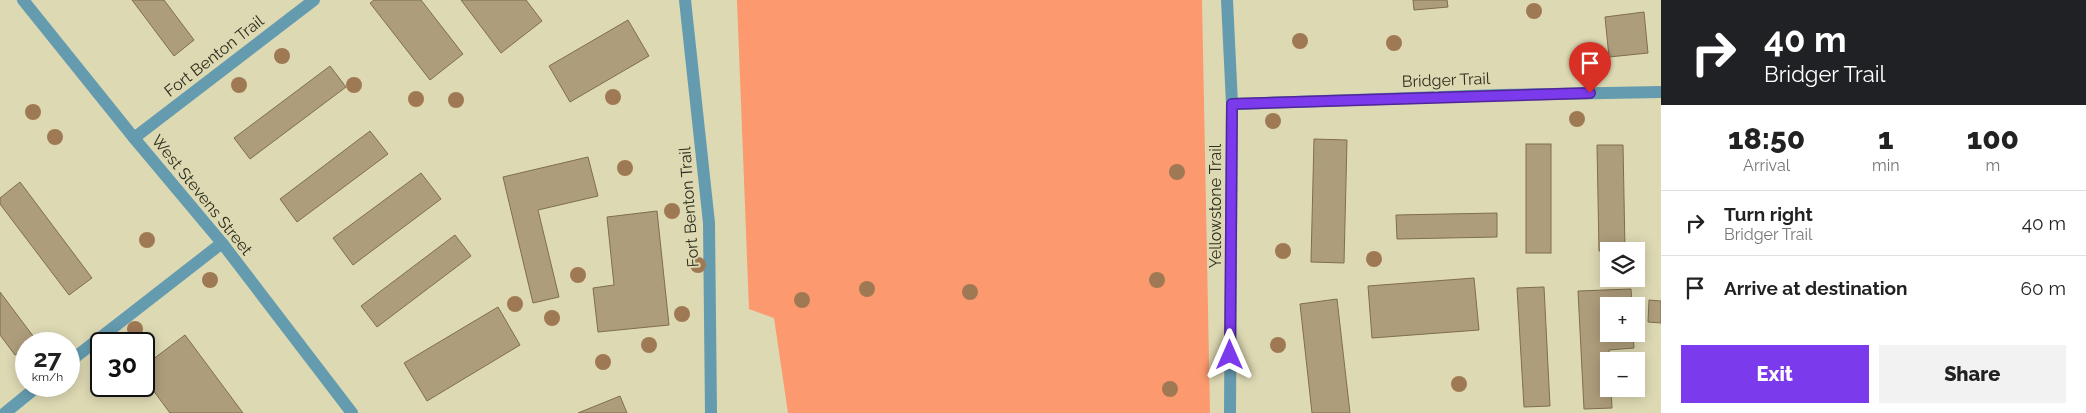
<!DOCTYPE html>
<meta charset="utf-8">
<style>
body{margin:0;font-family:Raleway,sans-serif;background:#f2f2f2;color:#222;height:100vh;display:flex;flex-direction:column;font-size:19px;white-space:nowrap}
*{box-sizing:border-box;margin:0}
p{font-size:16px;color:#767676}
.icon{flex:none;width:28px;height:28px;fill:none;stroke:currentColor;stroke-width:2;stroke-linecap:round;stroke-linejoin:round}
.map{position:relative;flex:1;overflow:hidden}
.drawer{display:flex;flex-direction:column;background:#fff;width:425px}
.drawer>*{flex:none}
.top-card{background:#202124;color:#fff;overflow:hidden}
.tools{position:absolute;left:1600px;top:242px;display:grid;gap:10px}
.tools a{display:grid;place-items:center;width:45px;height:45px;border-radius:0px;background:#fff;box-shadow:0 2px 12px #0003;font-size:25px}
.speed{position:absolute;left:15px;top:332px;display:flex;gap:10px;font-size:25px;font-weight:700;text-align:center}
.speed>*{display:grid;place-content:center;width:65px;height:65px;border-radius:50%;background:#fff;box-shadow:0 2px 12px #0003;line-height:1}
.speed small{font-size:12px;font-weight:400}
.speed .limit{border:2px solid #111;border-radius:8px;background:#fff;color:#111}
.pin{position:absolute;display:grid;place-items:center;width:42px;height:42px;color:#fff;margin:-51px -21px;border-radius:50% 50% 50% 0;rotate:-45deg;box-shadow:0 0 5px #0007}
.pin .icon{rotate:45deg}
.me{position:absolute;width:55px;margin:-28px;rotate:0deg;stroke-linejoin:round;filter:drop-shadow(0 0 4px #0008)}
.turn{display:flex;align-items:center;gap:18px;height:105px;padding:0 20px;font-size:22px}
.turn .icon{width:65px;height:65px;stroke-width:2.5}
.turn b{display:block;font-size:35px;line-height:42px}
.eta{display:flex;justify-content:space-evenly;align-items:center;height:85px;text-align:center}
.eta b{font-size:30px;font-weight:800;line-height:35px}
.button{display:flex;gap:10px;margin-top:auto;padding:10px 20px}
.button a{flex:1;height:58px;border-radius:0px;background:#7c3aed;color:#fff;font-size:20px;font-weight:800;line-height:58px;text-align:center}
.button a+a{background:#f2f2f2;color:#222}
ul{padding:0;list-style:none}
li{display:flex;align-items:center;gap:15px;height:65px;padding:0 20px;border-top:1px solid #e0e0e0}
li div{flex:1}
li b{display:block;font-size:19px}
li em{font-style:normal}
main{display:flex;flex:1;min-height:0}
.map>svg:first-child{display:block}
</style>
<main>
<div class="map">
<svg width="1661" height="413" viewBox="0 0 1661 413">
<rect width="100%" height="100%" fill="#ddd9b3"/>
<path fill="#fc996e" d="M737,0H1202L1210,413H788L774,318L749,309Z"/>
<g fill="#ae9d7b" stroke="#7f6e4e">
<path d="M132,0H164L194,40L174,56Z"/>
<path d="M374,0H421L463,54L430,80L370,3Z"/>
<path d="M461,0H526L542,21L501,53Z"/>
<path d="M1413,0H1447L1448,7L1414,10Z"/>
<path d="M1644,12L1648,53L1609,57L1605,17Z"/>
<path d="M628,20L649,56L570,102L549,66Z"/>
<path d="M330,66L346,87L250,159L234,138Z"/>
<path d="M370,131L388,154L297,222L280,199Z"/>
<path d="M1314,139L1347,140L1344,263L1311,262Z"/>
<rect x="1526" y="144" width="25" height="109"/>
<path d="M1597,145H1623L1625,250L1599,251Z"/>
<path d="M588,157L598,196L538,210L559,297L533,303L503,177Z"/>
<path d="M421,173L441,199L353,265L333,238Z"/>
<path d="M20,182L92,278L69,295L0,204V198Z"/>
<path d="M657,211L669,325L598,332L593,288L614,285L607,217Z"/>
<path d="M1497,213V237L1397,239L1396,215Z"/>
<path d="M455,235L471,256L377,327L361,306Z"/>
<path d="M1474,278L1479,330L1372,338L1368,286Z"/>
<path d="M1544,287L1550,406L1524,407L1517,288Z"/>
<path d="M1631,289L1632,306H1609V334H1633L1634,348L1609,350V389H1611L1612,408L1584,409L1578,291Z"/>
<path d="M0,292L36,340L30,344H26V347L15,355L0,335Z"/>
<path d="M1337,299L1350,413H1312L1300,304Z"/>
<path d="M1649,300L1661,301V323L1648,322Z"/>
<path d="M498,307L520,345L427,401L404,363Z"/>
<path d="M185,335L243,413H170L144,378V366Z"/>
<path d="M620,396L627,413H578Z"/>
</g>
<g fill="none" stroke-linecap="round" stroke-linejoin="round">
<g stroke="#659baf" stroke-width="12">
<path d="M23,0L134,138L222,243L352,413"/>
<path d="M685,0L709,223L711,413"/>
<path d="M1227,0L1232,104L1230,413"/>
<path d="M1232,104L1501,95L1661,92"/>
<path d="M134,138L314,0"/>
<path d="M69,362L222,243"/>
<path d="M5,413L38,386"/>
</g>
</g>
<g fill="#9f7954">
<circle cx="1534" cy="11" r="8"/>
<circle cx="1300" cy="41" r="8"/>
<circle cx="1394" cy="43" r="8"/>
<circle cx="282" cy="56" r="8"/>
<circle cx="239" cy="85" r="8"/>
<circle cx="354" cy="85" r="8"/>
<circle cx="613" cy="97" r="8"/>
<circle cx="416" cy="99" r="8"/>
<circle cx="456" cy="100" r="8"/>
<circle cx="33" cy="112" r="8"/>
<circle cx="1577" cy="119" r="8"/>
<circle cx="1273" cy="121" r="8"/>
<circle cx="55" cy="137" r="8"/>
<circle cx="625" cy="168" r="8"/>
<circle cx="1177" cy="172" r="8"/>
<circle cx="672" cy="211" r="8"/>
<circle cx="147" cy="240" r="8"/>
<circle cx="1283" cy="251" r="8"/>
<circle cx="1374" cy="259" r="8"/>
<circle cx="698" cy="265" r="8"/>
<circle cx="578" cy="275" r="8"/>
<circle cx="210" cy="280" r="8"/>
<circle cx="1157" cy="280" r="8"/>
<circle cx="867" cy="289" r="8"/>
<circle cx="970" cy="292" r="8"/>
<circle cx="802" cy="300" r="8"/>
<circle cx="515" cy="304" r="8"/>
<circle cx="682" cy="314" r="8"/>
<circle cx="552" cy="318" r="8"/>
<circle cx="135" cy="329" r="8"/>
<circle cx="649" cy="345" r="8"/>
<circle cx="1278" cy="345" r="8"/>
<circle cx="603" cy="362" r="8"/>
<circle cx="1459" cy="384" r="8"/>
<circle cx="1170" cy="389" r="8"/>
</g>
<g fill="none" stroke-linecap="round" stroke-linejoin="round">
<g stroke="#51269a" stroke-width="12">
<path id="route" d="M1230,355L1232,104L1590,93"/>
</g>
<use href="#route" stroke="#7c3aed" stroke-width="9"/>
</g>
<g text-anchor="middle" dominant-baseline="central" stroke-width="4" stroke-linejoin="round" paint-order="stroke">
<g font-size="16" fill="#2d2c1d" stroke="#ddd9b3">
<text transform="translate(214 56) rotate(-38)">Fort Benton Trail</text>
<text transform="translate(1446 80) rotate(-2)">Bridger Trail</text>
<text transform="translate(202 195) rotate(51)">West Stevens Street</text>
<text transform="translate(1215 206) rotate(-90)">Yellowstone Trail</text>
<text transform="translate(689 207) rotate(-94)">Fort Benton Trail</text>
</g>
</g>
</svg>
<div class="tools">
<a><svg class="icon" aria-label="layers" viewBox="0 0 24 24"><path d="M12 4l9 5-9 5-9-5zM3 14l9 5 9-5"/></svg></a>
<a>+</a>
<a>−</a>
</div>
<div class="speed"><div>27<small>km/h</small></div><div class="limit">30</div></div>
<div class="pin" style="left:1590px;top:93px;background:#d93025"><svg class="icon" aria-label="arrive" viewBox="0 0 24 24"><path d="M6 21V4h12l-3 4 3 4H6"/></svg></div>
<svg class="me" style="left:1230px;top:355px" viewBox="-20 -20 40 40"><path d="M0-17L14 15 0 8-14 15z" fill="#7c3aed" stroke="#fff" stroke-width="4"/></svg>
</div>
<section class="drawer">
<div class="top-card">
<div class="turn"><svg class="icon" aria-label="right" viewBox="0 0 24 24"><path d="M7 20v-9h11M14 6l5 5-5 5"/></svg><div><b>40 m</b>Bridger Trail</div></div>
</div>
<div class="eta">
<div><b>18:50</b><p>Arrival</p></div>
<div><b>1</b><p>min</p></div>
<div><b>100</b><p>m</p></div>
</div>
<ul>
<li><svg class="icon" aria-label="right" viewBox="0 0 24 24"><path d="M7 20v-9h11M14 6l5 5-5 5"/></svg><div><b>Turn right</b><p>Bridger Trail</p></div><em>40 m</em></li>
<li><svg class="icon" aria-label="arrive" viewBox="0 0 24 24"><path d="M6 21V4h12l-3 4 3 4H6"/></svg><div><b>Arrive at destination</b></div><em>60 m</em></li>
</ul>
<div class="button"><a>Exit</a><a>Share</a></div>
</section>
</main>
